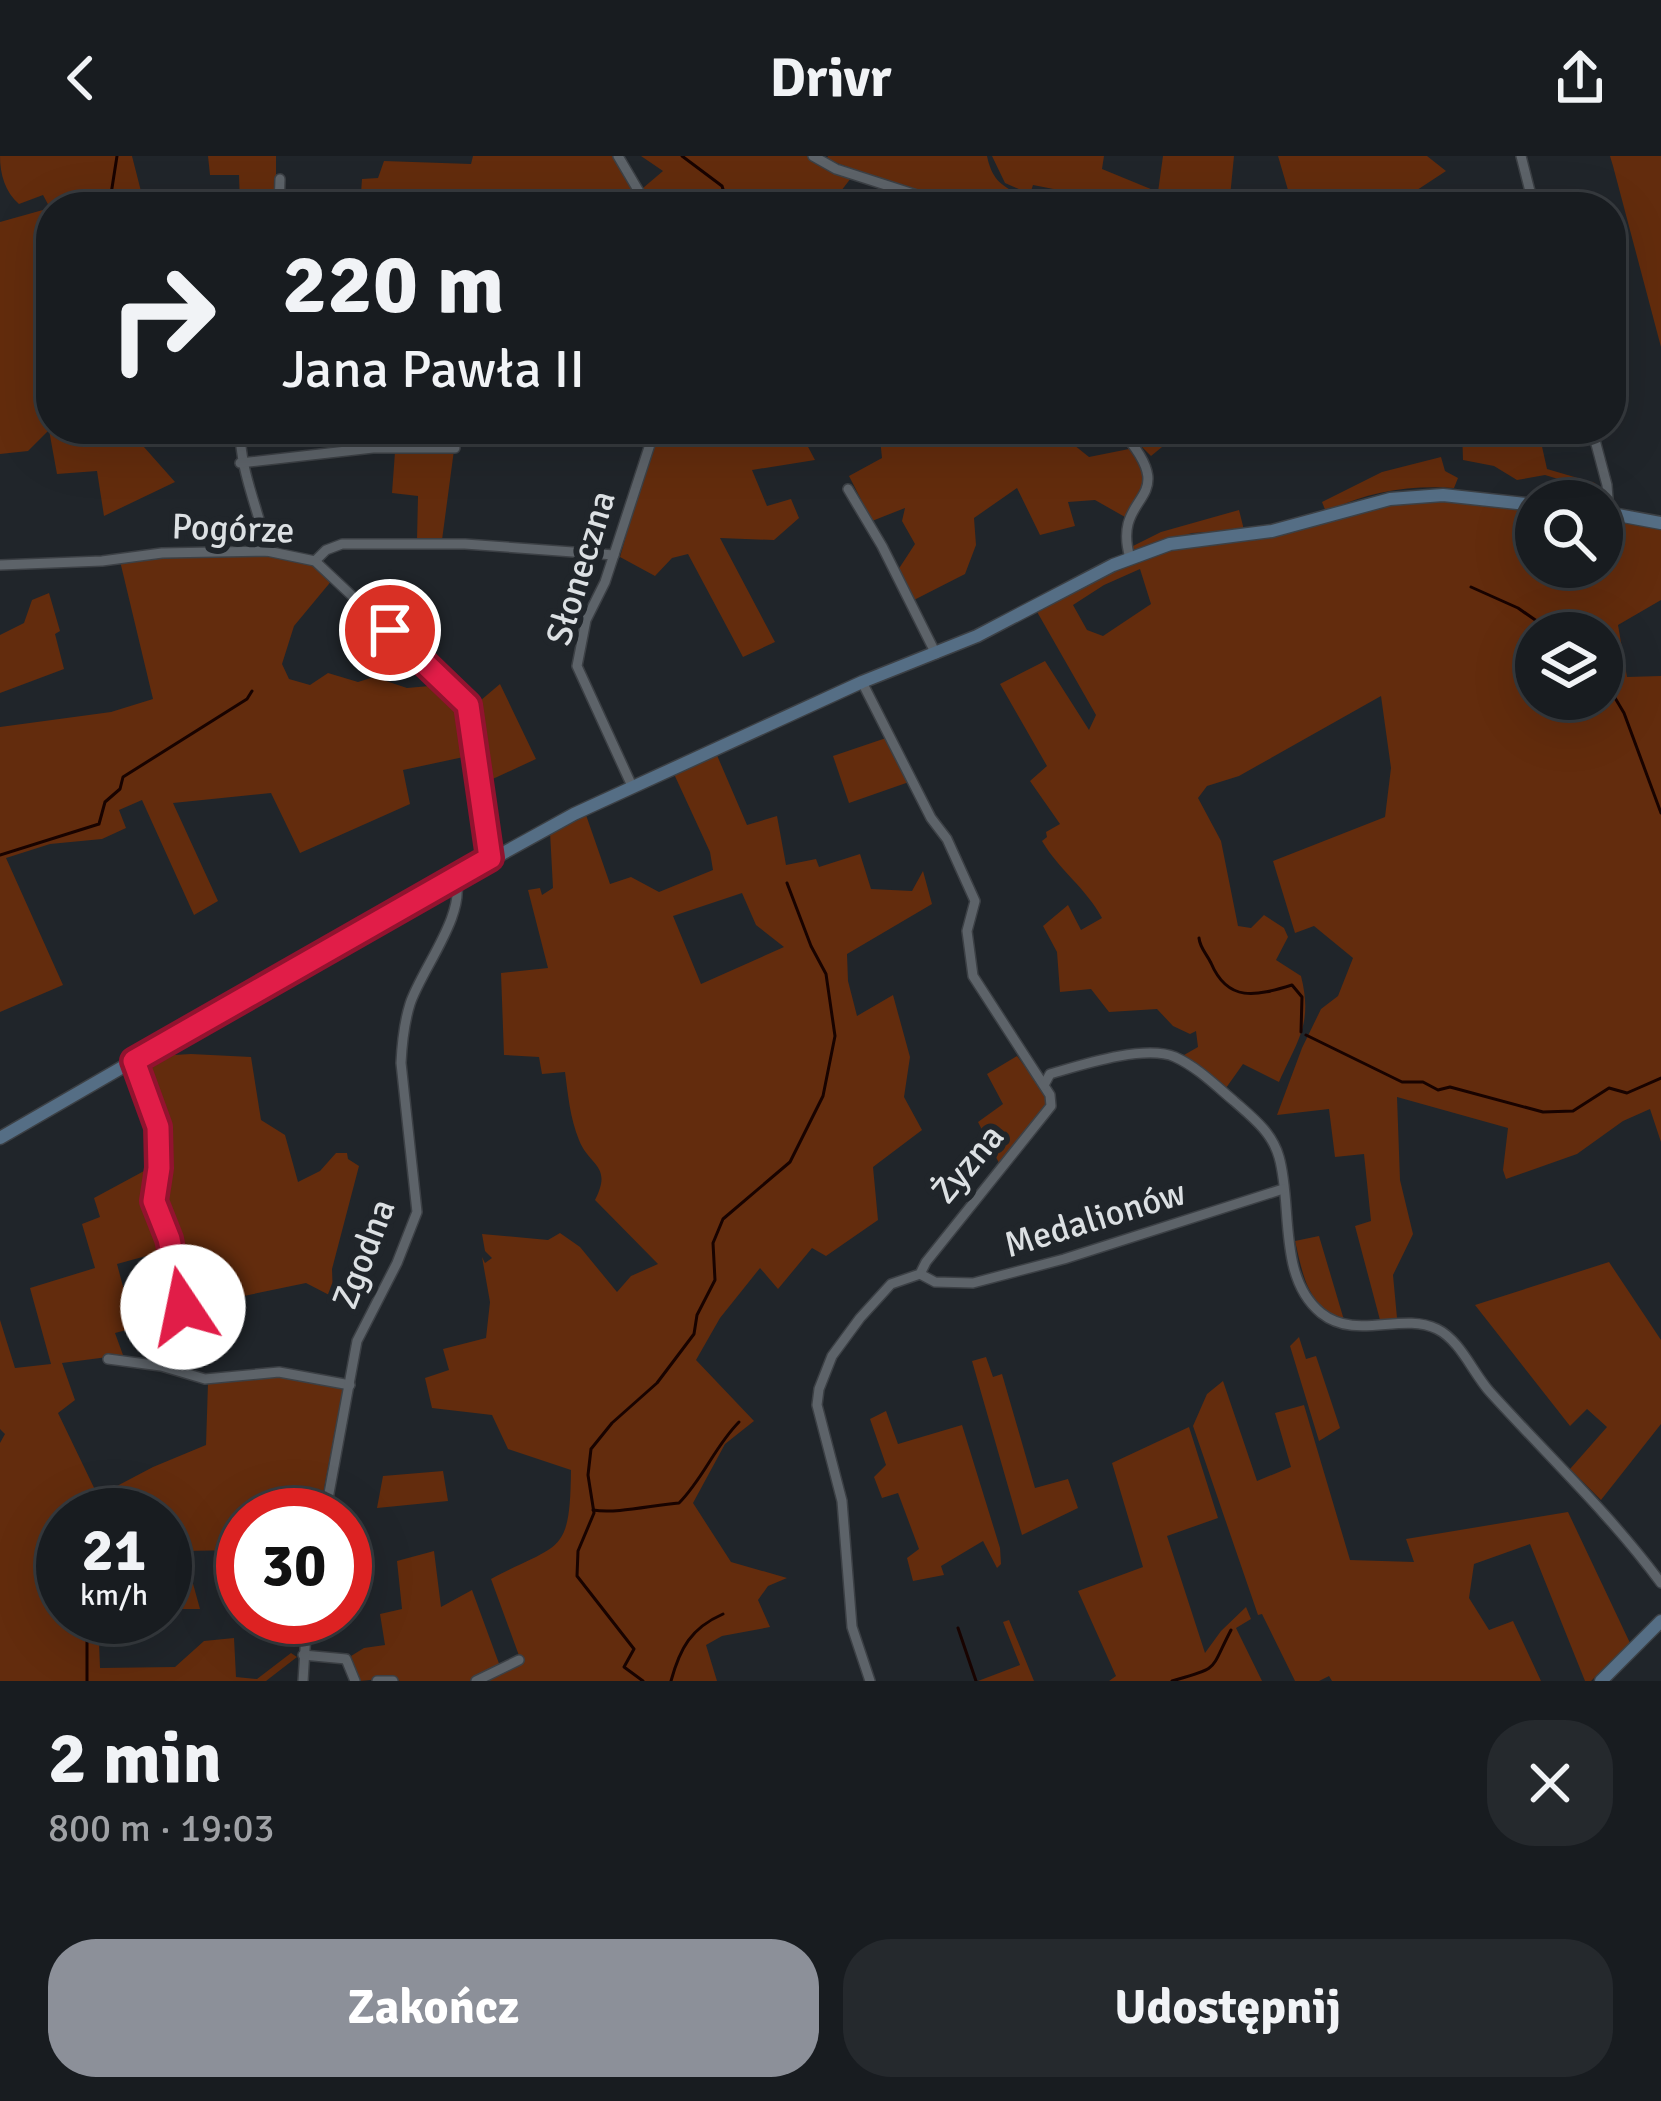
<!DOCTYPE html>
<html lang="pl">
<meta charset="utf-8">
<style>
body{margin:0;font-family:Signika,sans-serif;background:#25292d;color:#f1f3f6;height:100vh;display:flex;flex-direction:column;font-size:45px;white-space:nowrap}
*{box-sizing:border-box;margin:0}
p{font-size:39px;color:#9fa1a5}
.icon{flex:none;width:66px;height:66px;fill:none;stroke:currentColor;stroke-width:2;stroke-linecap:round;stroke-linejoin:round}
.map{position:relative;height:1525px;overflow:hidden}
.side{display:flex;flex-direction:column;background:#181c20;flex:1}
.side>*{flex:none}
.hud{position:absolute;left:36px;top:36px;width:1590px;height:252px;border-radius:48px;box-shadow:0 12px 48px #0002,0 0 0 3px #363a3e;background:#181c20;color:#f1f3f6;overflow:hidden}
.controls{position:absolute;left:1515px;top:324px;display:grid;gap:24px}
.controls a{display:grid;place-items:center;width:108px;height:108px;border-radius:50%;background:#181c20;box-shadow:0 12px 48px #0002,0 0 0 3px #363a3e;font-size:60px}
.speed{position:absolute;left:36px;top:1332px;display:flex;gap:24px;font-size:60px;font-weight:700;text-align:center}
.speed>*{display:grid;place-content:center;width:156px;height:156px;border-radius:50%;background:#181c20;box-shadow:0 12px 48px #0002,0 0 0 3px #363a3e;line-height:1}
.speed small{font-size:30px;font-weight:400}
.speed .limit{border:18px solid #d22;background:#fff;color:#111}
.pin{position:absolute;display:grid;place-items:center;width:102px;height:102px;color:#fff;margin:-51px;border:6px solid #fff;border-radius:50%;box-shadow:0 3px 12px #0007}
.me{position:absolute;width:132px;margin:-66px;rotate:349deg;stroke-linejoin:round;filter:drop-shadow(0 0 9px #0008)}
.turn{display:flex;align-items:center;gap:42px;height:252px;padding:0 48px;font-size:54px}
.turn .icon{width:156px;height:156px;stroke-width:2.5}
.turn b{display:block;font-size:84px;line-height:102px}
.round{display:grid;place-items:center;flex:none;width:126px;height:126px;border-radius:48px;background:#25292d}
.headline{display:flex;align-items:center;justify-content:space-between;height:204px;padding:0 48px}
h1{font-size:72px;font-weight:800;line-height:90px}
.cta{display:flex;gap:24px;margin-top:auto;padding:24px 48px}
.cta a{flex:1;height:138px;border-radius:48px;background:#8c9099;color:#fff;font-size:48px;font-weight:800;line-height:138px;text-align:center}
.cta a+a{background:#25292d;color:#f1f3f6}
header{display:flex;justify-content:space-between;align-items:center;height:156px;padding:0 48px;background:#181c20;font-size:54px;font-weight:800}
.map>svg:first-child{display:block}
</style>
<header><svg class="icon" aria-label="back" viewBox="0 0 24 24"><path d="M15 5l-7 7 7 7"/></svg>Drivr<svg class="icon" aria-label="share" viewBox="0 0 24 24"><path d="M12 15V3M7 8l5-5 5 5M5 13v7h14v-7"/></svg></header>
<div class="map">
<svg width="1661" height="1525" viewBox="0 0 1661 1525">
<rect width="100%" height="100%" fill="#20252a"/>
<g fill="#632c0d" fill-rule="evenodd">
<path d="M0,0H132L145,51H51V273H128L175,326L104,360L97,315L57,318L49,274L28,295L0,298V66L50,52L43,39L19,48C5,36 0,18 0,0Z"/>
<path d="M208,0H276V51H240L239,19H210Z"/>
<path d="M473,0H615L645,51H360L362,23L378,22L384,5L471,8Z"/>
<path d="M641,0H808L851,22L841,35L856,47L854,51H652L643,32L663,15Z"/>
<path d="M828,0H987C992,24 1002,31 1024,40L1027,51H958L826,3Z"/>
<path d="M992,0H1104L1102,13L1158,36L1163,0H1234L1229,51H1145L1033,29L1030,38L1005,27Z"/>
<path d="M1278,0H1427L1446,15L1411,38L1368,35L1313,51H1293Z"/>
<path d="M1610,0H1661V191L1613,10Z"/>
<path d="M656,273H770L774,283L784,273L822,276L806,287L815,304L752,314L767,350L791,343L799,362L774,384L720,382L775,486L743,501L688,398L672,402L655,420L620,401Z"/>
<path d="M879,273H1054L1089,301L1134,292L1147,326L1125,361L1095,344L1068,346L1075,370L1040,379L1017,332L974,362L976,389L965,418L914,444L898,414L915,388L902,365L905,352L872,365L849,320L882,302Z"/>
<path d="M1124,273H1184L1151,300Z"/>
<path d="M1462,273H1484L1492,281L1523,276L1541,286L1547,313L1595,327L1596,330L1581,334L1570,343L1562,339L1568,326L1545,319L1517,324L1494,310L1463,304Z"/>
<path d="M454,294L442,384H417L418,340L392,337L395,296Z"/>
<path d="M1441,301L1445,315L1458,322L1454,332C1408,329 1367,336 1326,356L1322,346L1382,316Z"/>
<path d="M1440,345L1536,354V411H1602V360L1661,371V444L1618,469L1627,521L1661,520V986L1650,953L1623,965L1577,998L1506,1023L1503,1014L1508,972L1397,941L1400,1024L1413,1078L1393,1119L1397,1162L1380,1164L1355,1070L1371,1065L1364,998L1335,1001L1329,953L1277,959L1302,892L1321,853L1338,840L1353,802L1314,770L1295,777L1273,705L1385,661L1391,612L1381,540L1239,620L1207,630L1198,642L1221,685L1238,770L1251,772L1264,759L1284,772L1288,781L1276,804L1301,820C1313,868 1298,883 1279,926L1243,908L1226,932L1184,899L1198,891L1196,875L1190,878L1173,870L1157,853L1109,856L1091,833L1060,836L1057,796L1043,770L1068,749L1081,774L1102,762C1086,732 1059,714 1042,685L1047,681L1046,676L1060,668L1030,625L1047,610L1000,528L1045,505L1089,574L1096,559L1036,454L1101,420L1170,391L1273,381L1391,347ZM1140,413L1151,448L1103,480L1087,474L1073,449L1104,429ZM1536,477H1602V543H1536Z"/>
<path d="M1239,354L1244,374L1192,377L1133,395L1131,391L1161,376Z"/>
<path d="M259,398L310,406L333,423L294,470L282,508L289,523L310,529L328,517L358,526L374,521L407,532L441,529C465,550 471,567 473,599L403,614L410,648L300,697L271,637L173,647L218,745L194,759L142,644L119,654L126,672L102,683L50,688L6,702L63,829L0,856V571L111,556L153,543L120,405Z"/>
<path d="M49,437L60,475L55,478L64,513L0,537V479L24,467L32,444Z"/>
<path d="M500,528L536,603L484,627V571L474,550Z"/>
<path d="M889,581L909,626L849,647L833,600Z"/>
<path d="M716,597L747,669L777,660L786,709L816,703L819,711L860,698L871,733L912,735L923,715L932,748L847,798L848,825L857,860L893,839L910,901L904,941L922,974L873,1011L878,1064L826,1100L812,1092L778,1133L760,1112L720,1162L696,1204L754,1265L725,1288L693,1347L731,1406L787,1422L768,1430L758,1444L770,1471L722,1480L706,1489L717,1525H486L521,1505L491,1423C560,1386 570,1401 571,1314L508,1293L492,1259L432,1252L425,1222L449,1214L443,1193L486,1182L490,1146L482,1101L485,1107L492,1102L485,1095L482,1078L548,1084L560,1077L580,1091L617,1136L631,1120L658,1108L595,1044C613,1009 589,1010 579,984C570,962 568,939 565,916L542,918L539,901L504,899L501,817L548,812L528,734L540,732L542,739L553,732L550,676L586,659L610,728L631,721L659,736L713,714L710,696L674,618ZM742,737L756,769L784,791L701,828L673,760Z"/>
<path d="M191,898L251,901L261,964L285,979L298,1026L320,1015L336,997H347L348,1003L359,1010L332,1113L333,1141L306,1127L234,1142L229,1125L185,1137L158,1045L161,970L155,946L142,917L174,899Z"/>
<path d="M1017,900L1047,940L1046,950L1000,1009L978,966L1003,948L987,918Z"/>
<path d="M157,1008L151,1032L168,1094L117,1108L134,1172L115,1177L123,1199L62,1207L75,1244L58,1257L98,1340L153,1311L206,1289L208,1227L270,1219L343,1232L319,1359H243L238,1394L184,1395L200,1453H165V1359H63V1461H98L100,1512L175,1511L204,1485L234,1482L236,1521L257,1523L291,1497L297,1501L266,1525H0V1287L5,1278L0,1273V1164L15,1212L51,1208L30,1132L95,1112L82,1068L100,1061L94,1042Z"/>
<path d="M1319,1080L1344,1164C1307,1150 1303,1119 1295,1085Z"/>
<path d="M1609,1106L1661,1184V1268L1601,1344L1570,1313L1607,1271L1587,1253L1570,1270L1475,1149Z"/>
<path d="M1299,1181L1306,1203L1316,1200L1340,1272L1319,1285L1290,1190Z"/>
<path d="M986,1201L993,1221L1002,1218L1035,1332L1068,1323L1078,1352L1022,1379L972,1205Z"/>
<path d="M1223,1225L1257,1325L1291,1311L1275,1257L1304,1249L1350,1404L1414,1406L1406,1383L1568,1356L1630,1487L1591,1525H1585L1530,1388L1474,1408L1469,1442L1489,1474L1513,1465L1541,1525H1332L1329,1520L1319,1525H1295L1262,1458L1258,1459L1193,1270L1207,1238Z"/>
<path d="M886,1255L898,1288L962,1269L1000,1392L1001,1408L997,1412L983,1385L941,1410L944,1419L913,1425L907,1402L919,1393L898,1337L882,1342L874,1321L886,1309L870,1263Z"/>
<path d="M1189,1271L1218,1362L1167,1380L1205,1497L1221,1475L1246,1451L1251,1463L1236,1472L1262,1525H1109L1116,1520L1078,1435L1143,1411L1112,1307Z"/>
<path d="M443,1315L448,1345L377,1352L383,1320Z"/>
<path d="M434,1395L441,1451L472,1434L501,1513L471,1525H400L392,1522L360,1525L351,1500L364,1492L385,1489L380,1458L402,1453L397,1405Z"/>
<path d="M1009,1464L1034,1525H978L1020,1509L1003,1466Z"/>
</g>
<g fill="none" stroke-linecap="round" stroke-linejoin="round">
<g stroke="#180300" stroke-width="3">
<path d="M682,0L722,30L726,43L736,51"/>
<path d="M109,51L117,0"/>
<path d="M1471,431L1518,452L1554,477"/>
<path d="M1602,520L1624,557L1661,657"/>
<path d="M0,699L99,668L105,646L120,633L123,621L247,543L252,535"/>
<path d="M1199,782C1200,792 1206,797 1211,807C1228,847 1256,840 1292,829L1302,841L1301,876"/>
<path d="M1306,879L1402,926H1423L1438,934L1450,931L1543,956L1573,955L1609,932L1627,937L1661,922"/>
<path d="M593,1354C616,1358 653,1349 679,1347C703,1323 715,1290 739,1266"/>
<path d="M958,1472L976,1525"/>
<path d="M87,1475V1525"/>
<path d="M643,1525L624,1511L634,1493L577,1420L578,1395L594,1357L588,1319L591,1293L612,1267L657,1227L694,1178L697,1159L715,1124L713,1087L723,1063L790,1006L823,940L835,880L826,818L811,790L787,727"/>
<path d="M671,1525C680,1492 691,1472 723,1458"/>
<path d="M1172,1525C1221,1511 1209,1516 1231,1474"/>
</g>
<g stroke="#3c4045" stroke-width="12">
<g id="street">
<path d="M618,0L648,51"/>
<path d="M813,0L836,13L954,51"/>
<path d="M1521,0L1534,51"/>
<path d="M279,51L280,23"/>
<path d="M240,273C240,317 259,353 267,395"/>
<path d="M1120,273C1187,349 1110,333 1130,402"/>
<path d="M1592,273L1607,329L1609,357"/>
<path d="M240,307L373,292H455"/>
<path d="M848,333L882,390L936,498"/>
<path d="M315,405L326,394L342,388H465L614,399"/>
<path d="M0,409L102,405L162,397L267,395L315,405L468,549L490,702"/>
<path d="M862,526L931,662L947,683L975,745L967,775L973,820L1050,939L1051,950L926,1106L920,1118L891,1128L860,1162L832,1200L819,1233L817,1249L842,1345L852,1471L870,1525"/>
<path d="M632,630L577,510L586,464L605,426L655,273"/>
<path d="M134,905L158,971L155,1045L169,1083L183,1151L181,1156L135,1168"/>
<path d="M1044,929L1050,918C1081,909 1145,888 1175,901C1197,911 1215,929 1234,945C1252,961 1272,976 1279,1001C1293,1049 1277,1121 1321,1157C1356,1185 1401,1156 1437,1173C1460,1184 1473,1217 1490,1236C1547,1299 1610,1358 1661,1427"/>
<path d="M920,1118L935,1126L973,1127L1064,1103L1283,1033"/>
<path d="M108,1203L161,1210L205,1223L279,1216L350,1229"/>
<path d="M325,1359L357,1185L397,1107L417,1056L401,907C402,887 404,867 410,848C421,814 468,756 455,722"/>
<path d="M303,1499L346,1503L355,1525"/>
<path d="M303,1525L307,1461"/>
<path d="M377,1525H393"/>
<path d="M476,1525L519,1504"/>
</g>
</g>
<g stroke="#3c4045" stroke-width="15">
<g id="secondary">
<path d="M1602,356L1661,367"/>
<path d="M0,982L261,831L574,658L862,526L977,480L1113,409L1170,388L1272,375L1390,343L1443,339L1536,349"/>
<path d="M1601,1525L1661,1465"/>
</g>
</g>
<use href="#street" stroke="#5d6369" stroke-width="9"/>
<use href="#secondary" stroke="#556e85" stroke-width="12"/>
</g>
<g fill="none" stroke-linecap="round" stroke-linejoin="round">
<g stroke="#92132f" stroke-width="30">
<path id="route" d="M183,1151L169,1083L154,1045L159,1012L158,971L134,905L490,702L468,549L390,474"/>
</g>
<use href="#route" stroke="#e11d48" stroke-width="21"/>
</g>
<g text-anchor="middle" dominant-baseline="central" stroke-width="12" stroke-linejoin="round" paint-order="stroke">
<g font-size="36" fill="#dce0e3" stroke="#20252a">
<text transform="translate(233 373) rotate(2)">Pogórze</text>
<text transform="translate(581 412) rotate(-73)">Słoneczna</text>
<text transform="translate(968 1008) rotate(-50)">Żyzna</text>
<text transform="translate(1095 1063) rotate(-17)">Medalionów</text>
<text transform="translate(364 1098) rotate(-69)">Zgodna</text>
</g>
</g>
</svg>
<div class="controls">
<a><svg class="icon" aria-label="search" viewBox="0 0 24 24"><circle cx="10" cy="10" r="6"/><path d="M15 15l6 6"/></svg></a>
<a><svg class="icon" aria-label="layers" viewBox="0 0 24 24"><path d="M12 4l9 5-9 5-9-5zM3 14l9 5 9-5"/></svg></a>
</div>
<div class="speed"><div>21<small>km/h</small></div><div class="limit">30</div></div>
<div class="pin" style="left:390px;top:474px;background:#d93025"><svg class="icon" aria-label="arrive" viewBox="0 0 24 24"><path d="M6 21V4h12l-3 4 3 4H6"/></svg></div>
<svg class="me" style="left:183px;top:1151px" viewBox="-20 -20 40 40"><circle r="19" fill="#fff"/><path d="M0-13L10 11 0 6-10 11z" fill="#e11d48"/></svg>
<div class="hud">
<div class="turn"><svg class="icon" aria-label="right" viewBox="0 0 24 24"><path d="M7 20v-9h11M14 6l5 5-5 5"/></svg><div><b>220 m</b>Jana Pawła II</div></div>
</div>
</div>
<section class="side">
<div class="headline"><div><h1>2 min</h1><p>800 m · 19:03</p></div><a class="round"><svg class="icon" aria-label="close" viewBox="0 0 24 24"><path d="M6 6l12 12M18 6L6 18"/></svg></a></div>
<div class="cta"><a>Zakończ</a><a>Udostępnij</a></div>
</section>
